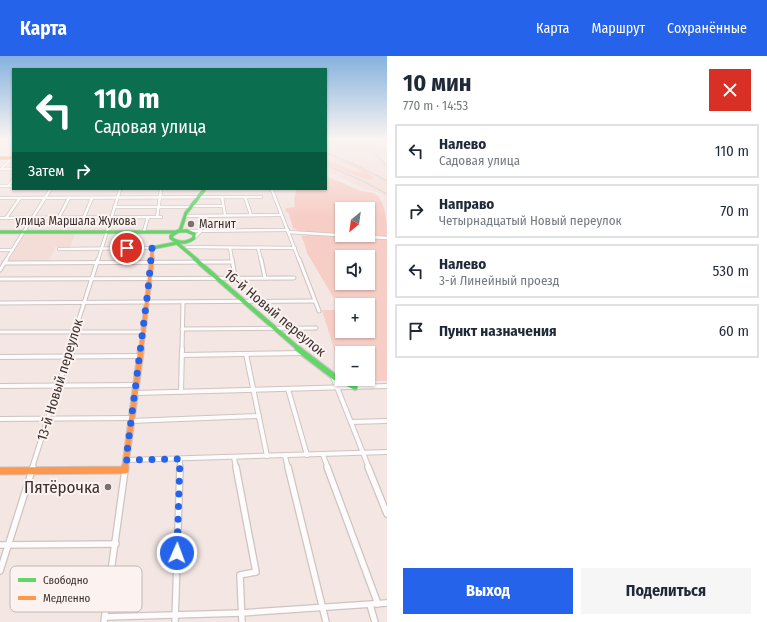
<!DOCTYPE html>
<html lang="ru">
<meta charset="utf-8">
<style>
body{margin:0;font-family:"Fira Sans Condensed",sans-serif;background:#f6f6f7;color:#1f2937;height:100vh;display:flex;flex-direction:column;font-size:15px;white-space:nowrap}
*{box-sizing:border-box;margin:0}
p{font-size:13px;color:#747a83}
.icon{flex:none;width:22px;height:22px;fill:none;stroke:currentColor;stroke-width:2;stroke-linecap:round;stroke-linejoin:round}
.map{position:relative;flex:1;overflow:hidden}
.panel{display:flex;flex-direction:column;background:#fff;width:380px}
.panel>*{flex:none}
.banner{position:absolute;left:12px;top:12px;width:315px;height:122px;border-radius:0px;box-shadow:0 1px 3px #0004;background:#0b6e4f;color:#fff;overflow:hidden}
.needle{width:26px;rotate:209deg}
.fabs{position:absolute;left:335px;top:146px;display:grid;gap:8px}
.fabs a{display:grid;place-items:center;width:40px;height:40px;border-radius:0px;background:#fff;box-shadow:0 1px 3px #0004;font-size:20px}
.pin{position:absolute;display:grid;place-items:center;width:34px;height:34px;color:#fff;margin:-17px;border:2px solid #fff;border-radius:50%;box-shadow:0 1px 4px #0007}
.me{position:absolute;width:44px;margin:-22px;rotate:2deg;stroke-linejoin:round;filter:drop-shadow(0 0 3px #0008)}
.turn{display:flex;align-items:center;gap:14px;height:84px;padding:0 16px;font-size:18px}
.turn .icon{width:52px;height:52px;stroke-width:2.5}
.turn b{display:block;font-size:28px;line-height:34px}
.then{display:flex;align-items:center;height:38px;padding:0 16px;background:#0003;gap:8px;font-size:15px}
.round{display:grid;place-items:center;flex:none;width:42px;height:42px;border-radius:0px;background:#f6f6f7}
.overview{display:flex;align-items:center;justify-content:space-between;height:68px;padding:0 16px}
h1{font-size:24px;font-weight:700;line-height:30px}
.primary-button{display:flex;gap:8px;margin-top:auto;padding:8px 16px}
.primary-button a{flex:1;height:46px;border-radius:0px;background:#2563eb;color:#fff;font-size:16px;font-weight:700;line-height:46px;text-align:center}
.primary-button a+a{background:#f6f6f7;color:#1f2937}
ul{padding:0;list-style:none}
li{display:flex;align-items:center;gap:12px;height:54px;margin:0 8px 6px;padding:0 8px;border:2px solid #e0e1e3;border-radius:0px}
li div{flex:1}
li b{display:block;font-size:15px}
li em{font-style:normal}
header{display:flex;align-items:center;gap:24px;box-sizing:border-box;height:56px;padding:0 20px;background:#2563eb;color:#fff}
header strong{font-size:19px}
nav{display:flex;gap:22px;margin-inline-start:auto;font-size:14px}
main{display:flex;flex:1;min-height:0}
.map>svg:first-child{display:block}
</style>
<header>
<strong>Карта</strong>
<nav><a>Карта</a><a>Маршрут</a><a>Сохранённые</a></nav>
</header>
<main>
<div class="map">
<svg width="387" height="566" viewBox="0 0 387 566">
<rect width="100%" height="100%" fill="#f3e6e3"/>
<g fill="#f5ddd7">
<path d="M326,83H370L382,91H385L387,94V142L378,136L365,133L326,114Z"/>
<path d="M75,178L70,191H55L49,204L9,205L24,179Z"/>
</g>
<g fill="#f7cec6" fill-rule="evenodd">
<path d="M326,104L362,118L358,113L339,105C349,104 368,114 374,122L368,124L326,108Z"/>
<path d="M326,120C338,125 349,130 361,135C365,136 369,136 373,137C386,142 387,168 387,180L368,179V153H342V178L301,176L293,172L289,158L285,154L287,152L295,151L294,143L297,133H326Z"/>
<path d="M308,179L387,183V325H368L361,323H368V297H342V312L339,309L322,254H341L307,197L305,189L301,180ZM342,201H368V227H342ZM342,249H368V275H342Z"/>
</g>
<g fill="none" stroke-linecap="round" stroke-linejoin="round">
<g stroke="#cec4c1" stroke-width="3">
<g id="street-far4">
<path d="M380,83L387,92"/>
<path d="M0,113H13"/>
<path d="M0,114L12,102"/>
<path d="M0,130H13"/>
<path d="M8,130L13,124"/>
<path d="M271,133L272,135"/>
<path d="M49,135L51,133"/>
<path d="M119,135L120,133"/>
<path d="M161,135V133"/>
</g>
</g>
<g stroke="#cec4c1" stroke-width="4">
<g id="street-far3">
<path d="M272,134L299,204"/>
<path d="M222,141L225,159"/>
<path d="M245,141L251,159"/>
<path d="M0,142L261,141"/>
<path d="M191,150H223"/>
<path d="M114,151H190"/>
<path d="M185,160L281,159"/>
<path d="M59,161L69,142"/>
<path d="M84,161L92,142"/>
<path d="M157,161L161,134"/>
<path d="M0,162L161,161"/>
<path d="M6,162L20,142"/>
<path d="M144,175L148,161"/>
<path d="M188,175L288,174"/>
<path d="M288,176L387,182"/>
<path d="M194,182L201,175"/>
<path d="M187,191L295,192"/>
<path d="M230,192L232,204"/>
<path d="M258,192L261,204"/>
<path d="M59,193L152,192"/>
<path d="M0,194H13"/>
<path d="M6,204L50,134"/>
<path d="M98,204L120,134"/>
</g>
</g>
<g stroke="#cec4c1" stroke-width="5">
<g id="street-far2">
<path d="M232,203L235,221"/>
<path d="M261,203L265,222"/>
<path d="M299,203L319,255"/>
<path d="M4,207L232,206"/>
<path d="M0,214L7,203"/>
<path d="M0,223L294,222"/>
<path d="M0,247L315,245"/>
<path d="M182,273L316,272"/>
<path d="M0,276H143"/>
<path d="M69,294L98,203"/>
<path d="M182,294L183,246"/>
</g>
</g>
<g stroke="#cec4c1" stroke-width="6">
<g id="street-far1">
<path d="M246,298L267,400"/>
<path d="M182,299L303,297"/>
<path d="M0,301L140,300"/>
<path d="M333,321L369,412"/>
<path d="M0,330L136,329"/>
<path d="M288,333L307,399"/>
<path d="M181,336L182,293"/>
<path d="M135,337L387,330"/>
<path d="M0,363L132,362"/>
<path d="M131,365L259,360"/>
<path d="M351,366L387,365"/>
<path d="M323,399L328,412"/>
<path d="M285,400L288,412"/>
<path d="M234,401L236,412"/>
<path d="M126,404L387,396"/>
<path d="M32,412L70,293"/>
<path d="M180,412V403"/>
</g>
</g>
<g stroke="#cec4c1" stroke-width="8">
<g id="street">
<path d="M236,411L256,516L240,519L242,566"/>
<path d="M288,411L326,566"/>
<path d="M327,411L378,548"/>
<path d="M368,411L387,458"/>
<path d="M0,489L116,488"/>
<path d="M0,515L33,411"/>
<path d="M370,549L375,566"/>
<path d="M105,561L241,557L387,547"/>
<path d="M104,566L125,414"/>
<path d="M175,566L180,411"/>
</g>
</g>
<g stroke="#cec4c1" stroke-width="3.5">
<path id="fast-far3" d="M203,135L205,133"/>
</g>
<g stroke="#cec4c1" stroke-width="4.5">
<g id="fast-far2">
<path d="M178,175H187L194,178V182C186,188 179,188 171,182V180Z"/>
<path d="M180,175L186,157L204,134"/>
<path d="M0,176H177"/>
<path d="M152,192L177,187L197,204"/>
</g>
</g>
<g stroke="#cec4c1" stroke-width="6">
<path id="fast-far1" d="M195,203L300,294"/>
</g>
<g stroke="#cec4c1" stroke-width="8">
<path id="fast" d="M298,293L336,322L355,331"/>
</g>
<g stroke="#cec4c1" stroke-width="3.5">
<path id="slow-far4" d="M0,102H13"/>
</g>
<g stroke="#cec4c1" stroke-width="4.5">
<path id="slow-far3" d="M152,192V204"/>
</g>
<g stroke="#cec4c1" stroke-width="6">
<path id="slow-far2" d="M141,294L152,203"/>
</g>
<g stroke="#cec4c1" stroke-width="8">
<path id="slow-far1" d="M125,412L141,293"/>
</g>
<g stroke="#cec4c1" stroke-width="9">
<path id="slow" d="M0,415L125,414V411"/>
</g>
<use href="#street-far4" stroke="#fdfbfb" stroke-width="2"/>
<use href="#street-far3" stroke="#fdfbfb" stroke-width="2.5"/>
<use href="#street-far2" stroke="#fdfbfb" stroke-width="3"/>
<use href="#street-far1" stroke="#fdfbfb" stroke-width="4"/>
<use href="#street" stroke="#fdfbfb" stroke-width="5.5"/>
<use href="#fast-far3" stroke="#63d668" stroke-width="2.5"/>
<use href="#fast-far2" stroke="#63d668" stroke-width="3"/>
<use href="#fast-far1" stroke="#63d668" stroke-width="4"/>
<use href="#fast" stroke="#63d668" stroke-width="5.5"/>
<use href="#slow-far4" stroke="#ff974d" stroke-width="2.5"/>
<use href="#slow-far3" stroke="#ff974d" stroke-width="3"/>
<use href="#slow-far2" stroke="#ff974d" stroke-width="4"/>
<use href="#slow-far1" stroke="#ff974d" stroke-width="5.5"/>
<use href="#slow" stroke="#ff974d" stroke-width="7"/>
<g stroke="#cecbca" stroke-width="1">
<path d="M0,83L13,84"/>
<path d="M363,83L387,111"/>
<path d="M326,97L352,107L387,125"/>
<path d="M326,109L363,125L387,138"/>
</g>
</g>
<linearGradient id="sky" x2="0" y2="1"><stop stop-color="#85b2de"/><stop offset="0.51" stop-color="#faf4f2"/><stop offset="1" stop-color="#faf4f2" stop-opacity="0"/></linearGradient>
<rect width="387" height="162" fill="url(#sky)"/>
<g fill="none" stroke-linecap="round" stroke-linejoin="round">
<path stroke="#2563eb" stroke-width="7" stroke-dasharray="0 12.6" d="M127,192H152L148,234L126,404L180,403L177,497"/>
</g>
<g fill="#7b716f" stroke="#fcf2f0" stroke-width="1.5">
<circle cx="191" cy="168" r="4"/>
<circle cx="108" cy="431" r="4"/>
</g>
<g text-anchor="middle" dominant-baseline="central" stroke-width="4" stroke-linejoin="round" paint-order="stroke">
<g font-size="12" fill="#3b3230" stroke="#fcf2f0">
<text x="76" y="165">улица Маршала Жукова</text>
</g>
<g font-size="12" fill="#3b3230" stroke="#fcf2f0" text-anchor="start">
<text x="199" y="168">Магнит</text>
</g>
<g font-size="14" fill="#3b3230" stroke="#fcf2f0">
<text transform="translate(275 257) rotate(40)">16-й Новый переулок</text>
<text transform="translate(60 324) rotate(-73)">13-й Новый переулок</text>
</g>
<g font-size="17" fill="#3b3230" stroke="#fcf2f0" text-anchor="end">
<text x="100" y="431">Пятёрочка</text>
</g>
</g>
<rect x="10" y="510" width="132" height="46" rx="6" fill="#fcf2f0" stroke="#c2b8b6" stroke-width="1"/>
<rect x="18" y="522" width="18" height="4" fill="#63d668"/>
<rect x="18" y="540" width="18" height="4" fill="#ff974d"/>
<g font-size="11" fill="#3b3230">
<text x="43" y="528">Свободно</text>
<text x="43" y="546">Медленно</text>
</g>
</svg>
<div class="fabs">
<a><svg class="needle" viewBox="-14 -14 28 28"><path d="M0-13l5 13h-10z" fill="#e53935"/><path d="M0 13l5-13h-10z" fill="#747a83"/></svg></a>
<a><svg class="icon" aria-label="sound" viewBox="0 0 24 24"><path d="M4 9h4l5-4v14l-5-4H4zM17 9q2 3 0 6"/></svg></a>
<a>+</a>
<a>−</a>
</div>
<div class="pin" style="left:127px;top:192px;background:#d93025"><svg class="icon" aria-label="arrive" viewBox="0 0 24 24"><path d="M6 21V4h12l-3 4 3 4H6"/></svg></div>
<svg class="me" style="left:177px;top:497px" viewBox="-20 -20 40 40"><circle r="17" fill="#2563eb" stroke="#fff" stroke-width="3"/><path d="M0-11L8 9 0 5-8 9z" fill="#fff"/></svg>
<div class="banner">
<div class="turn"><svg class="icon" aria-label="left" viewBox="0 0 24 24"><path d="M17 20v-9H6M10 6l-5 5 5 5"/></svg><div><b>110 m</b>Садовая улица</div></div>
<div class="then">Затем<svg class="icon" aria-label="right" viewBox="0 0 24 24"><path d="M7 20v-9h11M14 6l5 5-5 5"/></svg></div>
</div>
</div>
<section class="panel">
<div class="overview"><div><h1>10 мин</h1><p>770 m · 14:53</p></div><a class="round" style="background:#d93025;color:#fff"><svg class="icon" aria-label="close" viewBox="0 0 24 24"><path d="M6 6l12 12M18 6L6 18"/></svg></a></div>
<ul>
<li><svg class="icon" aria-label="left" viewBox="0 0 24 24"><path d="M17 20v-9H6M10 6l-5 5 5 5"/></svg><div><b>Налево</b><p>Садовая улица</p></div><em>110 m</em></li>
<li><svg class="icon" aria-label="right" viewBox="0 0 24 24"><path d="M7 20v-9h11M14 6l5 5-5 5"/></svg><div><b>Направо</b><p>Четырнадцатый Новый переулок</p></div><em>70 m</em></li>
<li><svg class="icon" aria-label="left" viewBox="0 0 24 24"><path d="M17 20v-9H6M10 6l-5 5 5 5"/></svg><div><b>Налево</b><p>3-й Линейный проезд</p></div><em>530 m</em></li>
<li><svg class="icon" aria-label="arrive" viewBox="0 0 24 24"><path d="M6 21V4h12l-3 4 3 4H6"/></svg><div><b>Пункт назначения</b></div><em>60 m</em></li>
</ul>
<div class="primary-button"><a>Выход</a><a>Поделиться</a></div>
</section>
</main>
